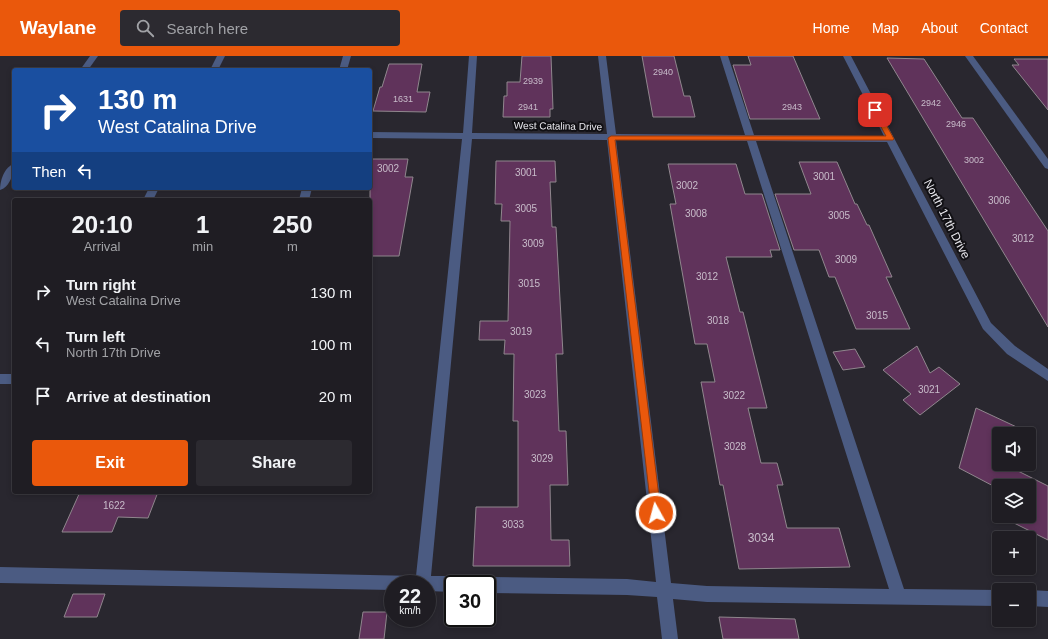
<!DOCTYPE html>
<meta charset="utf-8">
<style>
body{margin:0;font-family:Arial,sans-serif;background:#2c2a30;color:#f1f3f6;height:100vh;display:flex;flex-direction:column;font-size:15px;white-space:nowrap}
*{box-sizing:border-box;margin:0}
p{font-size:13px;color:#a1a2a6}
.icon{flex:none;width:22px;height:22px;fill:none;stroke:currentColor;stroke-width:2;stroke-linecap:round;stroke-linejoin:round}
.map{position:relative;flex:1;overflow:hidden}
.panel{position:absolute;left:12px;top:142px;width:360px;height:296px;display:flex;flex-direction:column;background:#1f1d23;border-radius:4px;box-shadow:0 2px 6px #0003,0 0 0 1px #3c3b41}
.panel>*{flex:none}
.top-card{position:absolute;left:12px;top:12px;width:360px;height:122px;border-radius:4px;box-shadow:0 2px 6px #0003,0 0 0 1px #3c3b41;background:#1a4fa0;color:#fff;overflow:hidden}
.controls{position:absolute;left:992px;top:371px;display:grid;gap:8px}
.controls a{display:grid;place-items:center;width:44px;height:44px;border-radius:4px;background:#1f1d23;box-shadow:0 2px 6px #0003,0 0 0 1px #3c3b41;font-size:20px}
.speed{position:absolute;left:384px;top:519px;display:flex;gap:8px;font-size:20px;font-weight:700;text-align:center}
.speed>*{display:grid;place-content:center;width:52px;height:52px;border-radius:50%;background:#1f1d23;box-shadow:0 2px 6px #0003,0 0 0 1px #3c3b41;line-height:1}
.speed small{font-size:10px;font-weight:400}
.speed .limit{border:2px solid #111;border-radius:6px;background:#fff;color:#111}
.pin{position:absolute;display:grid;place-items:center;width:34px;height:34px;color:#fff;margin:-17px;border-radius:8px;box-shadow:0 2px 6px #0006}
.me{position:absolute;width:44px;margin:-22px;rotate:353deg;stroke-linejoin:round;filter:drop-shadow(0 0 3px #0008)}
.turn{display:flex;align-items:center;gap:14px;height:84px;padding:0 20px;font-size:18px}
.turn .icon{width:52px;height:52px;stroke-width:2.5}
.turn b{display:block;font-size:28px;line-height:34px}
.then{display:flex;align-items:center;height:38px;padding:0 20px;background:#0003;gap:8px;font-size:15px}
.eta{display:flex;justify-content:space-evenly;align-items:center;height:68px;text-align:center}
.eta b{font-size:24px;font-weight:700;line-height:28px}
.primary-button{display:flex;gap:8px;margin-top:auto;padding:8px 20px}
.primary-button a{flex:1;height:46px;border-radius:4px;background:#ea580c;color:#fff;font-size:16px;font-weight:700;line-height:46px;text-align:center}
.primary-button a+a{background:#2c2a30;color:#f1f3f6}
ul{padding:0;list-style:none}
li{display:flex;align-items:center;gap:12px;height:52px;padding:0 20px}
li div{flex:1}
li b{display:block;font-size:15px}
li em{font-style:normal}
header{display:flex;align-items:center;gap:24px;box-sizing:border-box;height:56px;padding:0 20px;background:#ea580c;color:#fff}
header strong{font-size:19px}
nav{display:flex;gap:22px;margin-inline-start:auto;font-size:14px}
.search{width:280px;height:36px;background:#2c2a30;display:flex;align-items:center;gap:10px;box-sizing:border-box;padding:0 14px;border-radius:4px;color:#a1a2a6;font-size:15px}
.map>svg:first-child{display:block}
</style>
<header>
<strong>Waylane</strong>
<div class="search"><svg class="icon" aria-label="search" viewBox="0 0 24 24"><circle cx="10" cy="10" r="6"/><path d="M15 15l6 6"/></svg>Search here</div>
<nav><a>Home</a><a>Map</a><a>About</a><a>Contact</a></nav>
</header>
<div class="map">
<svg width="1048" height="583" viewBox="0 0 1048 583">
<rect width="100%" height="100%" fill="#29272f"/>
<g fill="#60335b" stroke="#90878e">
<path d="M522,0H551L553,53H550V61H503L504,40H507V26H520Z"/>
<path d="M642,0H674L684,40H690L695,61H653Z"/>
<path d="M748,0H793L820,63H750L733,9H751Z"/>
<path d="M887,2L924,3L962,62H973L1048,175V271Z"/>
<path d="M1014,3H1048V54L1012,9H1019Z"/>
<path d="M389,8H422L417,36H430L426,56L373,55L380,31H382Z"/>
<path d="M370,103H408L405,121H413L399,200H370Z"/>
<path d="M496,105H555L556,126H550L552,171H556L563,298H556L559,375H566L568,429H550L551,484H569L570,510H473L476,451H518V365H513L514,298H504L505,284H479L480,265H508L510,165H501L502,148H495Z"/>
<path d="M799,106H837L855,148H857L867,169H869L892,221H886L910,273H856L835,221H829L819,194H794L775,138H811Z"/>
<path d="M668,108H736L745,138H762L780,194H770L772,201H726L740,256H743L767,352H748L761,407H777L783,429H777L787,472H839L850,511L739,513L723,429H720L701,326H715L707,288H695L670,148H676Z"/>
<path d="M917,290L930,317L939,311L960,328L920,359L903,344L911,338L883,314Z"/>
<path d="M855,293L865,311L843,314L833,296Z"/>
<path d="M976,352L1023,374L1022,378H999V408H1015L1014,413L1048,430V484L1014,467L1016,460H1029V430H999V433L959,412Z"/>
<path d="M80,436H158L148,462L118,461L112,476H62Z"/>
<path d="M73,538H105L97,561H64Z"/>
<path d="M363,556H387L384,583H359Z"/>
<path d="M719,561L795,563L799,583H723Z"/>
</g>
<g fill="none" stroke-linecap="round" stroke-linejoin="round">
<g fill="#4b5b82" fill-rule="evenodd">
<path d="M90,0H98L88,14H80Z"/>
<path d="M217,0H225L218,14H210Z"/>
<path d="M343,0H351L347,14H339Z"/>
<path d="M469,0H477L472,77L607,78L598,0H606L616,78L745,79L720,0H728L754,79L884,80L843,0H851L991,267L1015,290L1048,313V325L1007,298L983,273L887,86L756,85L904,533L999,534V550L707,546L673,543L678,583H662L657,541L627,539L487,537V528H480L482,524L487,521L627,523L656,526L607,84L472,83L431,520H454L459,523L462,528H453V536L427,535V528H393V534L0,527V511L416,520L462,83L370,82V76L463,77ZM616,84L747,85L889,533L707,530L671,527Z"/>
<path d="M965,0H973L1048,103V113L1045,112Z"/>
<path d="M14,108C14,117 10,131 0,134C0,125 4,111 14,108Z"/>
<path d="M149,132H159L153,144H143Z"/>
<path d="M302,132H312L309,144H299Z"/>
<rect x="0" y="318" width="14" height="10"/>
<path d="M1029,534L1048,535V551L1029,550Z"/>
</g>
</g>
<path fill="#ea580c" stroke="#983908" d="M873,52L878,54L894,83L893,84H615L661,457L659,461L656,462L652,461L608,82L611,80H886L872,54Z"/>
<g text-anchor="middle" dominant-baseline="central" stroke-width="4" stroke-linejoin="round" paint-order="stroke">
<g font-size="9" fill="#c7bbc9">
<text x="663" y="16">2940</text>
<text x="533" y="25">2939</text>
<text x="403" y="43">1631</text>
<text x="931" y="47">2942</text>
<text x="528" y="51">2941</text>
<text x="792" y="51">2943</text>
<text x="956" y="68">2946</text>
<text x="974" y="104">3002</text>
</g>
<g font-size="10" fill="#e9e8ee" stroke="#111014">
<text transform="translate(558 70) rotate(1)">West Catalina Drive</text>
</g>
<g font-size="10" fill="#c7bbc9">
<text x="388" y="112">3002</text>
<text x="526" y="116">3001</text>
<text x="824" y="120">3001</text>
<text x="687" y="129">3002</text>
<text x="999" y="144">3006</text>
<text x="526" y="152">3005</text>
<text x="696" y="157">3008</text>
<text x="839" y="159">3005</text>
<text x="1023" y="182">3012</text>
<text x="533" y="187">3009</text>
<text x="846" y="203">3009</text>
<text x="707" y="220">3012</text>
<text x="529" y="227">3015</text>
<text x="877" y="259">3015</text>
<text x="718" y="264">3018</text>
<text x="521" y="275">3019</text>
<text x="929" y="333">3021</text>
<text x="535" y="338">3023</text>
<text x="734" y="339">3022</text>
<text x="735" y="390">3028</text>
<text x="542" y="402">3029</text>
<text x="114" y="449">1622</text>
<text x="513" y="468">3033</text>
</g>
<g font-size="12" fill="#e9e8ee" stroke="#111014">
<text transform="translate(947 163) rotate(63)">North 17th Drive</text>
</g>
<g font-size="12" fill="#c7bbc9">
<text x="761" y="482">3034</text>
</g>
</g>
</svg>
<div class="controls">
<a><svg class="icon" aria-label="sound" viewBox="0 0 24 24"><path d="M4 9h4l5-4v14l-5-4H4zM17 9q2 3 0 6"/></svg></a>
<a><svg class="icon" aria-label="layers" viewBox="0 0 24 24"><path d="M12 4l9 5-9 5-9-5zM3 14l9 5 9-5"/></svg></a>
<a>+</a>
<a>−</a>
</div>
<div class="speed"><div>22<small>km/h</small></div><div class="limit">30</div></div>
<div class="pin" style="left:875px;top:54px;background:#d93025"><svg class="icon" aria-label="arrive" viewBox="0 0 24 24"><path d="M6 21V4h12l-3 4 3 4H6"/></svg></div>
<svg class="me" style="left:656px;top:457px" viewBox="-20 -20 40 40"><circle r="17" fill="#ea580c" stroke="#fff" stroke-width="3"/><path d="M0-11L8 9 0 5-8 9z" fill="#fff"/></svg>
<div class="top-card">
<div class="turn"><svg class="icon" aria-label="right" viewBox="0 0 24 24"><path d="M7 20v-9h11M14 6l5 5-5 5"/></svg><div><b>130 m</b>West Catalina Drive</div></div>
<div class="then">Then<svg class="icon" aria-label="left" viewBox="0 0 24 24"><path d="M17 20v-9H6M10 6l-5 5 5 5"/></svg></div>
</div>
<section class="panel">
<div class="eta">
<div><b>20:10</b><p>Arrival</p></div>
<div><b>1</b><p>min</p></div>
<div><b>250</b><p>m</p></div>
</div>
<ul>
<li><svg class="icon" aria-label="right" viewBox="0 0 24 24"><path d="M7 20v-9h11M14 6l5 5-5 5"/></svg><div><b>Turn right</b><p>West Catalina Drive</p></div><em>130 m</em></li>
<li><svg class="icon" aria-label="left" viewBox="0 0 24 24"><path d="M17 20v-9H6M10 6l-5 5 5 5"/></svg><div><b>Turn left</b><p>North 17th Drive</p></div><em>100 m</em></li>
<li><svg class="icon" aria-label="arrive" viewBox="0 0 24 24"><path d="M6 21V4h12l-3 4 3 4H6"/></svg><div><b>Arrive at destination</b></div><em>20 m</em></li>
</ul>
<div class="primary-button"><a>Exit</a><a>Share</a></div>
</section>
</div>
